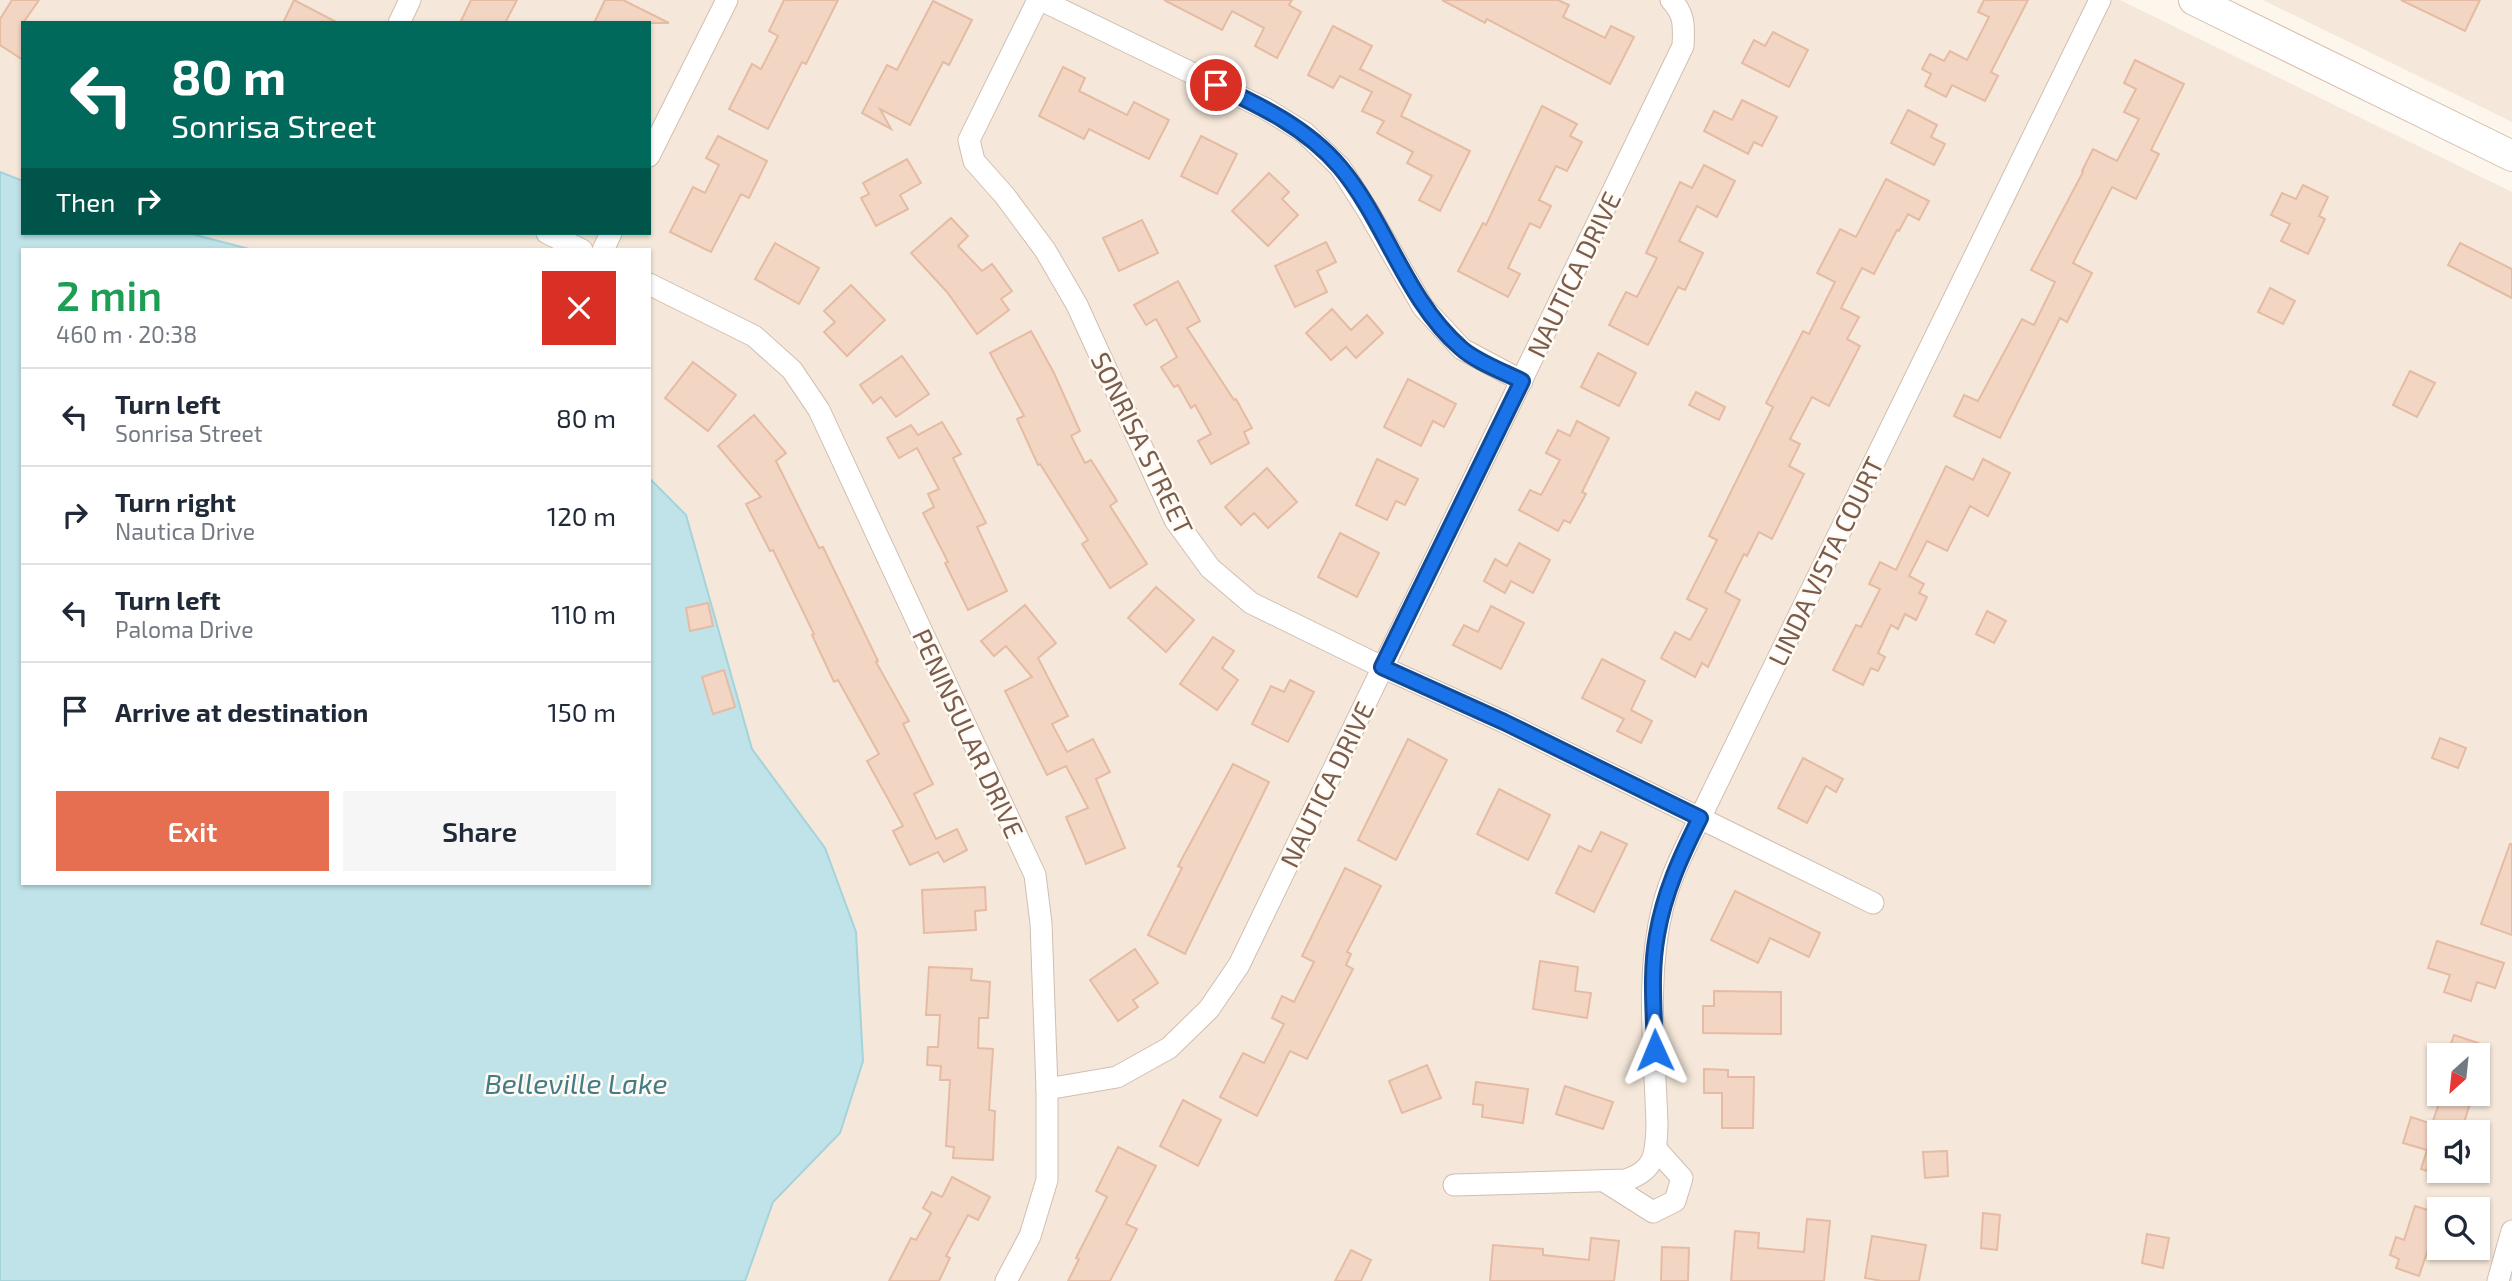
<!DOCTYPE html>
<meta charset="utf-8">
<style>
body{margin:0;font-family:"Exo 2",sans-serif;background:#f6f6f7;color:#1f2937;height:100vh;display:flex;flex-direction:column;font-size:26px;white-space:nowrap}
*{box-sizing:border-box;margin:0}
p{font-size:23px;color:#747a83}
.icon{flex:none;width:38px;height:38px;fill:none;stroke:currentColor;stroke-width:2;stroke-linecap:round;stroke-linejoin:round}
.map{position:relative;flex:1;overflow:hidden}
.drawer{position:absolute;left:21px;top:248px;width:630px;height:637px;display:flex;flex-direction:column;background:#fff;border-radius:0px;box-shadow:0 2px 5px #0004}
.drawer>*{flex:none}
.hud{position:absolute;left:21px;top:21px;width:630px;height:214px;border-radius:0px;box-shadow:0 2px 5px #0004;background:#00695c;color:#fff;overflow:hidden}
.needle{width:46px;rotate:207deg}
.fabs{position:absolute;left:2427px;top:1043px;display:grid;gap:14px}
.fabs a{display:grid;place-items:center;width:63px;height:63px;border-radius:0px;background:#fff;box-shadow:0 2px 5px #0004;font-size:35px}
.pin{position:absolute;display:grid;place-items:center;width:60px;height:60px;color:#fff;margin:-30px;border:4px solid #fff;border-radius:50%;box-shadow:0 2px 7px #0007}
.me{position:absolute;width:77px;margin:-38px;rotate:359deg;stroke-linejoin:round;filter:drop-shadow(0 0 5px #0008)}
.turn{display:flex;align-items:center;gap:24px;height:147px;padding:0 35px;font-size:32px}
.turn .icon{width:91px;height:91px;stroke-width:2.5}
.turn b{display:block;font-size:49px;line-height:60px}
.then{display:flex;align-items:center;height:66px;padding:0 35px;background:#0003;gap:14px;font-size:26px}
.round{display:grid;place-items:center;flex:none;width:74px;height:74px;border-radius:0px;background:#f6f6f7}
.summary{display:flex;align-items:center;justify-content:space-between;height:119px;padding:0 35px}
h1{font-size:42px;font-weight:600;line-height:52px;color:#1e9e55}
.primary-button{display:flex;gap:14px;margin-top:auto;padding:14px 35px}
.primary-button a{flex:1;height:80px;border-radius:0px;background:#e76f51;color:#fff;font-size:28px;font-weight:600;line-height:80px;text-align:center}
.primary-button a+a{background:#f6f6f7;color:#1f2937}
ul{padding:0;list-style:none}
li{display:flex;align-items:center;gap:21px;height:98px;padding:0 35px;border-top:2px solid #e0e1e3}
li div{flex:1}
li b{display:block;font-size:26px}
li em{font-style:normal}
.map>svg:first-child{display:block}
</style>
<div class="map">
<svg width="2512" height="1281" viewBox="0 0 2512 1281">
<rect width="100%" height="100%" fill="#fdf6ec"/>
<g fill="#f5e8da" fill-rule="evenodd">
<path d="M0,0H2120L2512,192V1281H745L773,1202L840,1133L863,1061L856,932L825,848L752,749L686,515L649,478V250H253L188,233H649V23H23V250L0,312ZM2440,1055H2478V1094H2440ZM2440,1132H2478V1171H2440ZM2440,1209H2478V1248H2440Z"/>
<path d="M2263,0H2512V122Z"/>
</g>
<path fill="#bfe3e8" stroke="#a5d3da" stroke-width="2" d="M0,172L23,181V233H188L253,250H23V884H649V478L686,515L752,749L825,848L856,932L863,1061L840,1133L773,1202L745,1281H0Z"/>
<g fill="#f3d5c3" stroke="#e6bba3" stroke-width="2">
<path d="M12,0H39L23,23V60L0,45V19Z"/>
<path d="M294,0L338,23H283Z"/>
<path d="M471,0H517L505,23H460Z"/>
<path d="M605,0H623L669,23H594Z"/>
<path d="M784,0H838L806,64L802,62L768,129L729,109L752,64L761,69L778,36L769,31Z"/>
<path d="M1164,0H1292L1289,5L1301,12L1277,58L1255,46L1264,28L1232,11L1222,30Z"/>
<path d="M1442,0H1558L1569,5L1563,17L1605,38L1611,26L1634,37L1610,84L1487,19L1485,23Z"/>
<path d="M1984,0H2028L1991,72L1998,76L1985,101L1952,85L1946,97L1925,86L1931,74L1922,69L1930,54L1944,61L1950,51L1967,60L1989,17L1978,12Z"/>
<path d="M2401,0H2480L2465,31Z"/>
<path d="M933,1L972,20L949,65L943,62L910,125L880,109L891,129L862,113L887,65L897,70Z"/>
<path d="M1333,26L1372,46L1360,69L1411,95L1401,116L1470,151L1440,211L1419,200L1432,176L1407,163L1413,152L1377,133L1384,121L1362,111L1372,92L1340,76L1333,88L1308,75Z"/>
<path d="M1773,32L1808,50L1789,87L1742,63L1754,40L1765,46Z"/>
<path d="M2135,60L2184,84L2151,150L2159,154L2136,199L2112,187L2073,263L2092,273L2067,322L2060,318L2000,438L1954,416L1964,395L1978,401L2022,319L2034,325L2055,282L2031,270L2083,172L2082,171L2093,149L2117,161L2139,119L2124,112L2136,89L2124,83Z"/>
<path d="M1063,67L1085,78L1079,91L1127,115L1134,102L1169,120L1149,159L1089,129L1084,139L1039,116Z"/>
<path d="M1742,100L1777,117L1762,146L1754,142L1748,154L1704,131L1714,111L1732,120Z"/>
<path d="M1542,106L1577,124L1570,136L1582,142L1567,171L1556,166L1539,200L1551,206L1540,228L1530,223L1508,268L1520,274L1508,297L1458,271L1483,223L1486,225Z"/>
<path d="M1908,110L1937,125L1931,137L1945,144L1934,165L1891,143Z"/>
<path d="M718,136L767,161L749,198L741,194L711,252L670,232L693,187L705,193L719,165L706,158Z"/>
<path d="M1201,136L1237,154L1217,194L1181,176Z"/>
<path d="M907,159L921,183L900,195L908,209L876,226L861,198L869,194L863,183Z"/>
<path d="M1704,165L1735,181L1717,217L1697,206L1679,241L1703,253L1685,290L1678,287L1648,345L1609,325L1626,292L1637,297L1657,258L1646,253L1680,182L1692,188Z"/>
<path d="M1269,173L1289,192L1282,199L1298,215L1268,246L1232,211Z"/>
<path d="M1886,179L1929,201L1919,220L1908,214L1899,231L1897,230L1874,274L1862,268L1841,308L1859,317L1847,339L1860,346L1829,406L1812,397L1790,439L1800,444L1789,466L1804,474L1772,539L1759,532L1747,556L1744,554L1725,592L1740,600L1708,667L1702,663L1695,677L1661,658L1675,632L1690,640L1707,609L1687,599L1717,540L1709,536L1773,407L1766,403L1803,331L1809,334L1835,282L1817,273L1840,229L1856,237Z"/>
<path d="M2303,185L2328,197L2319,216L2325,219L2308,254L2281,241L2290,224L2271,215L2282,193L2296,199Z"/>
<path d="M951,218L968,236L958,246L982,271L992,264L1012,291L1001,299L1009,310L977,334L947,292L911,253Z"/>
<path d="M1142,220L1158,253L1119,271L1103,238Z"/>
<path d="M1326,242L1336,262L1317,271L1327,292L1295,307L1275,266Z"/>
<path d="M775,243L819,268L799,304L755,279Z"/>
<path d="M2460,243L2512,269V298L2448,265Z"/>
<path d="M1178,281L1200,321L1187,328L1234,400L1236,399L1252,428L1244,432L1249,443L1211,464L1198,441L1211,434L1195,405L1191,408L1178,385L1174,387L1161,367L1177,357L1156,319L1146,325L1134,305Z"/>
<path d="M851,285L885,320L847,356L824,332L835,322L824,311Z"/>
<path d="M2270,288L2295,301L2283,324L2258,312Z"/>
<path d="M1332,309L1351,330L1367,315L1383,333L1356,358L1346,347L1331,360L1306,333Z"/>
<path d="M1031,331L1054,373L1080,431L1071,436L1085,463L1091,460L1117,501L1110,506L1147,564L1110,588L1082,544L1088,540L1040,464L1038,465L1017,419L1024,416L990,353Z"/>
<path d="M1598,353L1636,373L1619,406L1581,387Z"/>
<path d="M902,356L929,394L896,417L881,397L873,403L860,385Z"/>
<path d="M693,362L736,395L708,431L665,398Z"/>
<path d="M2410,371L2435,383L2417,417L2393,405Z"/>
<path d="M1408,379L1456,404L1444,427L1433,421L1421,446L1384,427Z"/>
<path d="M1696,392L1725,407L1719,420L1689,405Z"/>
<path d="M754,415L786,453L776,461L819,548L823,547L878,661L876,662L909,721L903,724L933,784L914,794L936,839L957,829L967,850L944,862L938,852L910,865L893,831L903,826L867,761L879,754L838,680L834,682L812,635L814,634L773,550L770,551L746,504L761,497L718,446Z"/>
<path d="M1577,421L1609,438L1582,492L1586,494L1570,523L1564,520L1558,531L1519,510L1530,490L1541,495L1560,460L1546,453L1558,430L1570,436Z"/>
<path d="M942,422L961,454L953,458L986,523L977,527L1007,591L968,610L945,563L948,562L923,513L934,507L928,494L939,489L917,448L899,458L887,438L911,425L918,435Z"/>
<path d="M1377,459L1418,479L1405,505L1396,501L1387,520L1356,505Z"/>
<path d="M1983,459L2010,473L1988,516L1970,506L1947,551L1927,541L1909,576L1924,584L1919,593L1927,597L1916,620L1905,614L1898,629L1891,625L1878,653L1885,657L1878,671L1871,668L1863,685L1833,670L1856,625L1861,627L1880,589L1869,584L1880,562L1896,570L1946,466L1973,480Z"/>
<path d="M1267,468L1297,502L1268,528L1254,513L1241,525L1225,507Z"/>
<path d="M1340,533L1379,553L1357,597L1318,577Z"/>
<path d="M1519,543L1550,560L1533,593L1511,581L1505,593L1484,581L1495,559L1507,566Z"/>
<path d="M1156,587L1194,620L1166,652L1128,618Z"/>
<path d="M708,603L713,626L690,631L686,608Z"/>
<path d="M1025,605L1056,643L1038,658L1068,716L1052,724L1067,752L1093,739L1110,772L1096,779L1125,848L1086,864L1066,817L1088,808L1066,766L1047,775L1005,691L1032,677L1006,646L994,656L981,641Z"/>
<path d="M1491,606L1524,623L1501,669L1453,645L1464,625L1478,632Z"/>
<path d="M1987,611L2006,621L1994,643L1976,634Z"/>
<path d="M1213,637L1234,651L1222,668L1238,680L1217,710L1180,684Z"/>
<path d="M1602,659L1645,681L1631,710L1652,721L1641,743L1617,731L1624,719L1582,698Z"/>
<path d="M724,670L735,707L713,714L702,677Z"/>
<path d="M1290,680L1314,692L1288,742L1252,724L1271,686L1284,692Z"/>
<path d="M2440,738L2466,748L2458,768L2432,758Z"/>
<path d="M1408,739L1447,760L1396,860L1358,840Z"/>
<path d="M1803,758L1843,779L1836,792L1826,786L1807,823L1778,808Z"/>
<path d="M1233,764L1269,782L1185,954L1148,935L1182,868L1178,866Z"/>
<path d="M1499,789L1550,815L1528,860L1477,834Z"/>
<path d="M1601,832L1627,844L1594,912L1556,893L1579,846L1591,852Z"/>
<path d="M2510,844H2512V935L2481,924Z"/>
<path d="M1345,868L1381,886L1347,952L1351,954L1346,965L1353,969L1307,1059L1290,1051L1257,1116L1220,1097L1243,1053L1264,1063L1284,1024L1272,1018L1282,996L1294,1002L1314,962L1302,956Z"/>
<path d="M985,887L986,910L975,911L976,930L924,933L922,890Z"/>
<path d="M1735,891L1820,933L1809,957L1770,938L1758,963L1711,940Z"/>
<path d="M2437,941L2504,963L2495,988L2477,982L2471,1001L2444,992L2450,975L2428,968Z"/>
<path d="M1135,949L1158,983L1133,1000L1138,1007L1118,1021L1090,980Z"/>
<path d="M1540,961L1578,967L1575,991L1591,993L1587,1018L1533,1009Z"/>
<path d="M929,967L972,969L971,980L990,982L988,1018H979L978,1048L993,1049L989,1110L995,1111L993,1160L953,1158L954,1147L946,1146L950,1080H940L941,1066L927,1065L928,1047H938L940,1015H926Z"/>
<path d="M1714,991L1781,992V1034L1703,1033V1006H1714Z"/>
<path d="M2454,1035L2478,1043L2474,1055H2447Z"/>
<path d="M1427,1065L1441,1098L1402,1113L1389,1081Z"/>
<path d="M1704,1069L1728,1070V1077H1754L1753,1128H1722V1093H1704Z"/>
<path d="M1476,1082L1528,1089L1523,1123L1482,1117L1483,1105L1473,1104Z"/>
<path d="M1565,1086L1613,1102L1603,1129L1556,1114Z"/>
<path d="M2442,1094H2473L2461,1132H2440V1175L2421,1169L2427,1150L2403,1143L2411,1117L2432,1124Z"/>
<path d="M1183,1100L1221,1120L1198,1166L1160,1146Z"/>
<path d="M1118,1147L1156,1166L1126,1224L1137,1229L1110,1281H1068L1079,1259L1076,1258L1107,1197L1096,1191Z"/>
<path d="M1947,1151L1948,1176L1925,1178L1923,1152Z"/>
<path d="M952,1177L990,1197L978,1220L968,1215L946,1256L950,1258L939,1281H889L911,1238L916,1240L931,1213L923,1208L932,1192L942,1197Z"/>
<path d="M2415,1206L2440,1214L2419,1276L2396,1268L2399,1259L2390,1255L2396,1237L2404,1240Z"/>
<path d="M1983,1213L2000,1215L1997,1250L1981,1248Z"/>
<path d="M1807,1219L1830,1221L1824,1281H1731L1735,1231L1759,1233L1758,1248L1804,1252Z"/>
<path d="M2147,1234L2169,1238L2163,1268L2142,1263Z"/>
<path d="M1872,1236L1926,1245L1919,1281H1882L1865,1278Z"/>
<path d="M1591,1238L1619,1241L1614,1281H1490L1493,1245L1543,1249V1255L1589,1260Z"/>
<path d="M1662,1247L1689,1248L1688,1281H1661Z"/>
<path d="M1351,1250L1371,1260L1361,1281H1335Z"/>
</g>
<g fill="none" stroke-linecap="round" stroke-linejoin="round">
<g stroke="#d1beb0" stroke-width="23">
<g id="minor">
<path d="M1038,0L969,140L974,161L1005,196L1045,250L1077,305L1175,520L1210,568L1251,603L1382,667L1504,722L1873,903"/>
<path d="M1041,0L1266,109L1305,133L1340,167L1368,211L1423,307L1462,349L1522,381"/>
<path d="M399,23L410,0"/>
<path d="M649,156L727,0"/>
<path d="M547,233L582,250"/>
<path d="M603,250L611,233"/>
<path d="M649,284L754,336L792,370L819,410L1035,875L1041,923L1047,1089V1180L1030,1236L1006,1281"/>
<path d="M1047,1089L1117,1077L1169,1048L1209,1009L1239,965L1683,46C1684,27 1685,14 1671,0"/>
<path d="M1604,1181L1653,1212L1675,1201L1682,1178L1656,1149"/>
<path d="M1454,1185L1626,1180C1656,1170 1656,1153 1657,1125C1655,1053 1645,977 1663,906C1671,875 1686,846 1700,818L2100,0"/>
<path d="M2498,1281L2512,1231"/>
</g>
</g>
<g stroke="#d6c0b0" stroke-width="32">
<path id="secondary" d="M2194,0L2512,156"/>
</g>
<use href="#minor" stroke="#fff" stroke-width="21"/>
<use href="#secondary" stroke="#fff" stroke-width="30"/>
</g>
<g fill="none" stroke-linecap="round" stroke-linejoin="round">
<g stroke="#114b97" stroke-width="18">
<path id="route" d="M1216,85C1261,106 1307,128 1340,167C1386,222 1405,299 1461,348C1475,361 1504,372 1522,381L1382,667L1504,722L1700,818C1681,856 1664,893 1657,935C1650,973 1654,1012 1655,1050"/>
</g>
<use href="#route" stroke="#1a73e8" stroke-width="12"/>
</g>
<g text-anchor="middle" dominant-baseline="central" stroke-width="5" stroke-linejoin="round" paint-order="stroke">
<g font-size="26" fill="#7a5c4d" stroke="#fffaf3">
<text transform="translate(1573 274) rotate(-64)">NAUTICA DRIVE</text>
<text transform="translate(1143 443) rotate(64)">SONRISA STREET</text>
<text transform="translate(1825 561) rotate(-64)">LINDA VISTA COURT</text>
<text transform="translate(969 733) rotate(65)">PENINSULAR DRIVE</text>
<text transform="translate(1326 784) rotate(-64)">NAUTICA DRIVE</text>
</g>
<g font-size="28" font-style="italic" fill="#437c86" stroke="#fffaf3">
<text x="576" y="1083">Belleville Lake</text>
</g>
</g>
</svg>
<div class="fabs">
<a><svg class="needle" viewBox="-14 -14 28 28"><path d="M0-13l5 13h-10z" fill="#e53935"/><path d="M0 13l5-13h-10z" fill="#747a83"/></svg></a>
<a><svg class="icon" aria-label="sound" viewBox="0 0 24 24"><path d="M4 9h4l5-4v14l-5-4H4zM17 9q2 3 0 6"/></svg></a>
<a><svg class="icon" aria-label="search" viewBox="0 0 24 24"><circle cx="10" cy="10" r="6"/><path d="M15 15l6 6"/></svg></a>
</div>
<div class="pin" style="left:1216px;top:85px;background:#d93025"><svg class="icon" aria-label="arrive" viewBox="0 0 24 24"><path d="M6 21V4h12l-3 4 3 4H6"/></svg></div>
<svg class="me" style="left:1655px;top:1050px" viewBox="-20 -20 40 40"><path d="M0-17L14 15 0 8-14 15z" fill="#1a73e8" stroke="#fff" stroke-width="4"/></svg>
<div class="hud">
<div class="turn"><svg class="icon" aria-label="left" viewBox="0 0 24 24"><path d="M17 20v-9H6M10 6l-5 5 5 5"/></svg><div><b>80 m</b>Sonrisa Street</div></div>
<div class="then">Then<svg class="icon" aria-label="right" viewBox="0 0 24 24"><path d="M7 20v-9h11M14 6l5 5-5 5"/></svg></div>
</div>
<section class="drawer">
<div class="summary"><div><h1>2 min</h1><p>460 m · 20:38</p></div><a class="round" style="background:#d93025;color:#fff"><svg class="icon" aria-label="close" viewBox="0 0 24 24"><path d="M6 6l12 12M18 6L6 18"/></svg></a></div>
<ul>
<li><svg class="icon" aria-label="left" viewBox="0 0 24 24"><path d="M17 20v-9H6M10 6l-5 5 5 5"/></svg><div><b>Turn left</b><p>Sonrisa Street</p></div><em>80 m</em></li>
<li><svg class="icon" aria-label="right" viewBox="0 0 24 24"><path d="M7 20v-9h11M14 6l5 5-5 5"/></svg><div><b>Turn right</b><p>Nautica Drive</p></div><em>120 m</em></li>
<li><svg class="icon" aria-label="left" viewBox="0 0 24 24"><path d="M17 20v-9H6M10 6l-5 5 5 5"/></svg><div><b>Turn left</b><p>Paloma Drive</p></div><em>110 m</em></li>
<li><svg class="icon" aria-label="arrive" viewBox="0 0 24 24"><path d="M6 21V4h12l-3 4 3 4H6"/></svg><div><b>Arrive at destination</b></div><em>150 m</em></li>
</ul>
<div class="primary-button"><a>Exit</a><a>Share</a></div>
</section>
</div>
